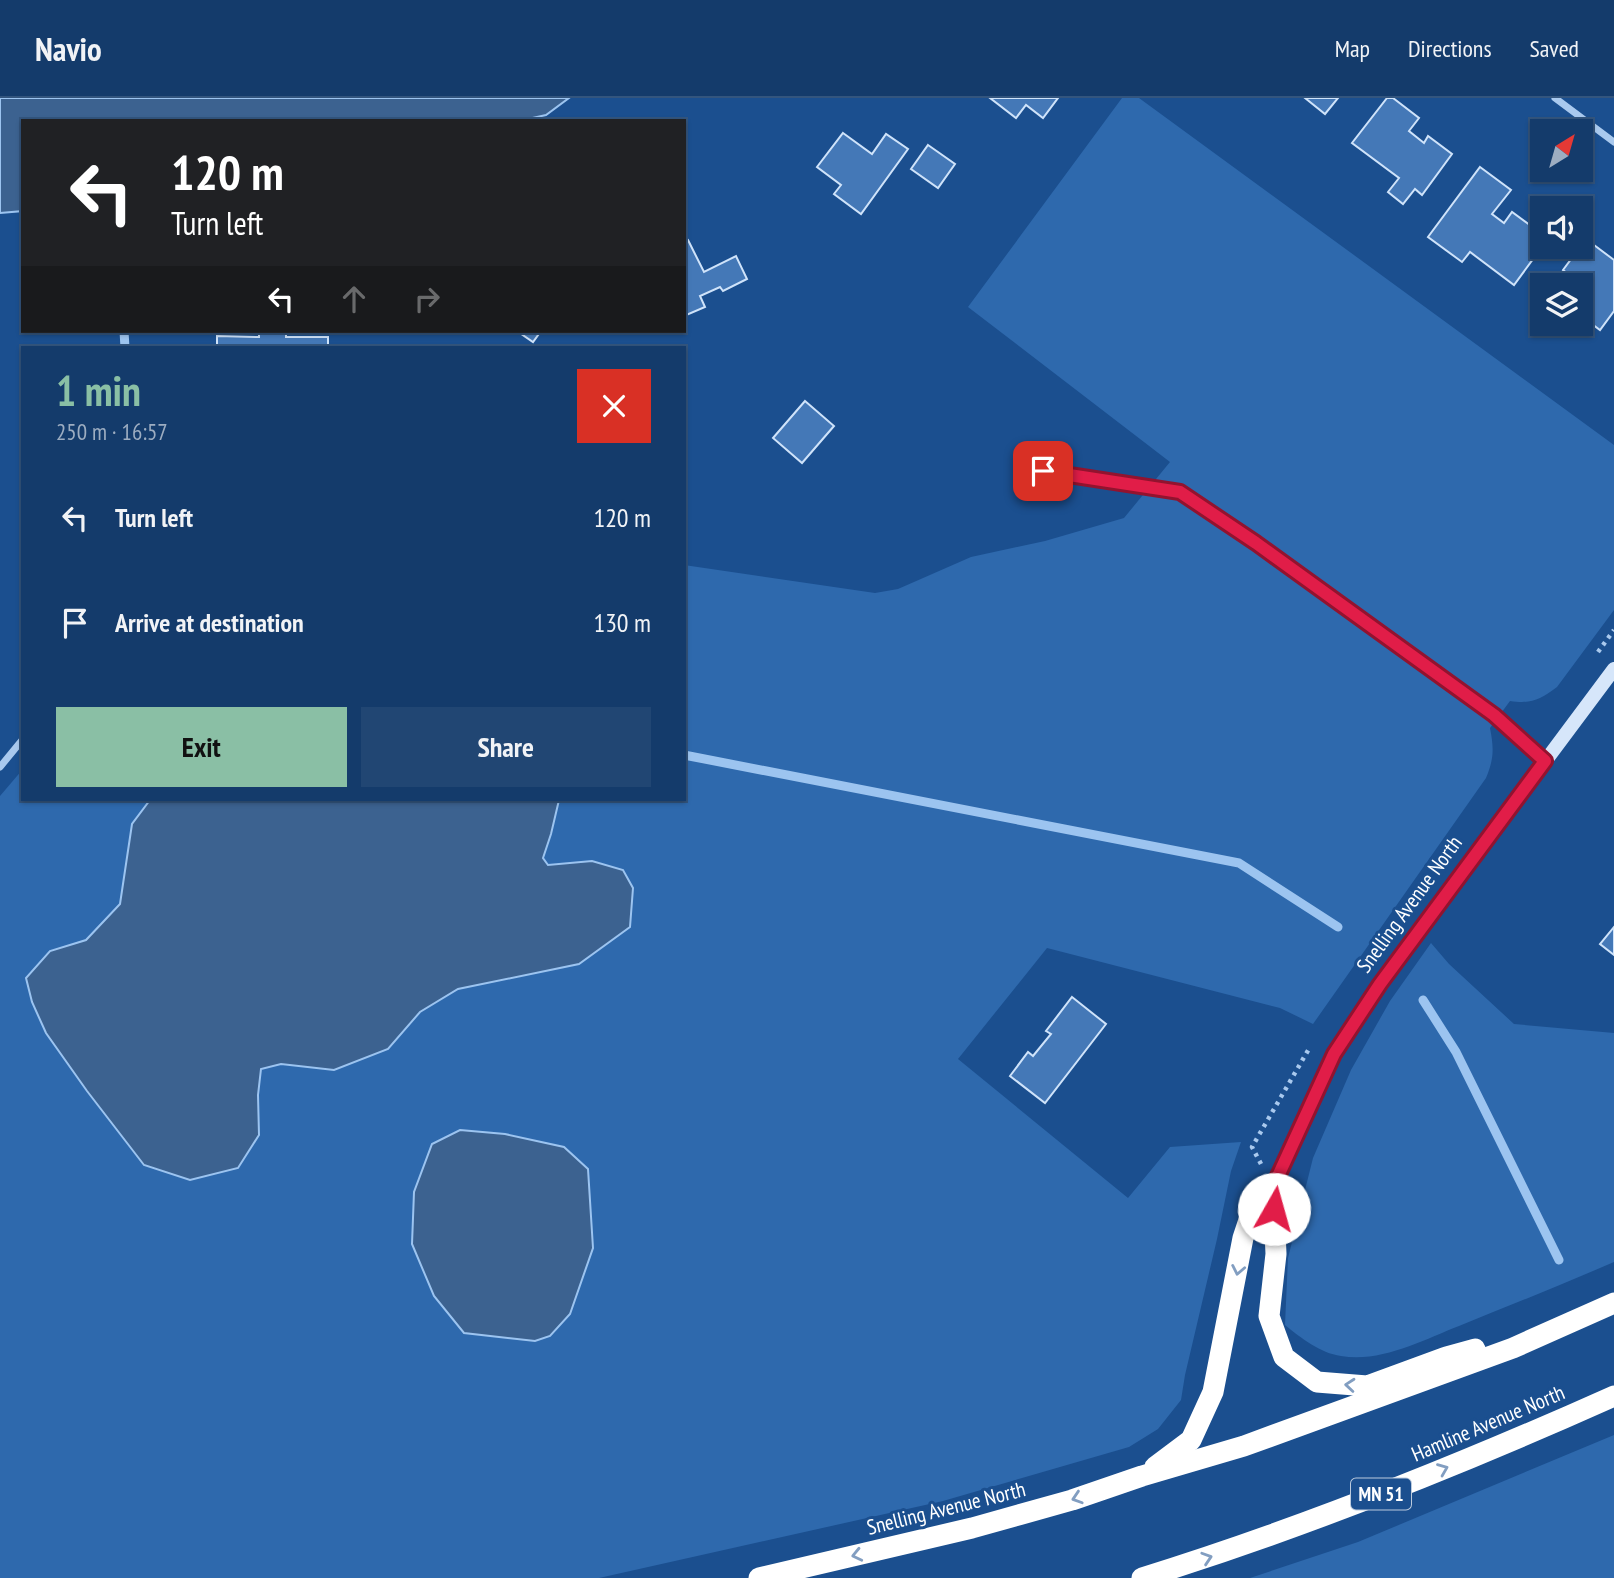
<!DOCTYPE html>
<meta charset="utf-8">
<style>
body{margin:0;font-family:"PT Sans Narrow",sans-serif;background:#214673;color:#f1f3f6;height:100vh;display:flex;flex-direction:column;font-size:26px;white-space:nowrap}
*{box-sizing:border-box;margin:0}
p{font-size:23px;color:#9dadc1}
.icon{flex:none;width:38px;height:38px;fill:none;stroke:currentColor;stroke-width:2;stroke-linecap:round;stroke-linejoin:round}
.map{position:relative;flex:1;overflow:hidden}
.side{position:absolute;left:21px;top:248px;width:665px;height:455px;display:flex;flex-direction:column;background:#143b6b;border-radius:0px;box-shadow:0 2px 5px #0004,0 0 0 2px #33557e}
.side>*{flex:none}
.hud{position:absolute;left:21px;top:21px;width:665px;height:214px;border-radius:0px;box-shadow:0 2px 5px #0004,0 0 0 2px #33557e;background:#202124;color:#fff;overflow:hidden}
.needle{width:46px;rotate:37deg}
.tools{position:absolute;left:1530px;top:21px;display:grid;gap:14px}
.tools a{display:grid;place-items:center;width:63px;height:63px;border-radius:0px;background:#143b6b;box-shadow:0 2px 5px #0004,0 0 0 2px #33557e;font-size:35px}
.pin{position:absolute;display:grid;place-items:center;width:60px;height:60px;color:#fff;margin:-30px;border-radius:14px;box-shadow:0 4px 10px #0006}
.me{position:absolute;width:77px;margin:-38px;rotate:7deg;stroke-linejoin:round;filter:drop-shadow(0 0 5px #0008)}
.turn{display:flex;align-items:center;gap:24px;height:147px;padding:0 35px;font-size:32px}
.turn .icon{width:91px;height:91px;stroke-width:2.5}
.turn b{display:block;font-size:49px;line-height:60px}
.lanes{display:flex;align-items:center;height:66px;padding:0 35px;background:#0003;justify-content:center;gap:35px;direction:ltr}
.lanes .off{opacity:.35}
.round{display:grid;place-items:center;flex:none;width:74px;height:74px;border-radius:0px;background:#214673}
.summary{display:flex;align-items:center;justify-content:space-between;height:119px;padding:0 35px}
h1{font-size:42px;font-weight:700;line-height:52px;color:#8abfa5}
.action{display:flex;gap:14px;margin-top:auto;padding:14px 35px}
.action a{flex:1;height:80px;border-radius:0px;background:#8abfa5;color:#111;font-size:28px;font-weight:700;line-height:80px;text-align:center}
.action a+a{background:#214673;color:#f1f3f6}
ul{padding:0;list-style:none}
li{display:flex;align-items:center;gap:21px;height:105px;padding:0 35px}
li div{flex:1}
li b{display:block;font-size:26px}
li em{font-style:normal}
header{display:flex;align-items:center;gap:42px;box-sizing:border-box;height:98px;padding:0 35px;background:#143b6b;border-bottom:2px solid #33557e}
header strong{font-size:33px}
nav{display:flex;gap:38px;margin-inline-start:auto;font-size:24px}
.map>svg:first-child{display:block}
</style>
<header>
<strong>Navio</strong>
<nav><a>Map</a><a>Directions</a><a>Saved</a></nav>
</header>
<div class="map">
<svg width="1614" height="1480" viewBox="0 0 1614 1480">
<rect width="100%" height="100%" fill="#1b4f8f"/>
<g fill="#2e69ad">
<path d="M1122,0H1139L1614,347V512L1557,589C1539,602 1532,606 1510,603L1490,630C1494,650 1494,661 1486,680L1313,926L1280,910L1047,850L958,961L1128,1100L1170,1049L1241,1044L1231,1073L1217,1141L1185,1277L1181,1302L1158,1331L1129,1349L943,1403L599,1480H0V698L23,671V702H684V467L875,495L898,491L971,459L1045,443L1124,420L1170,364L968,209Z"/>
<path d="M1431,845L1449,866L1514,926L1614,935V1164C1563,1186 1511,1207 1459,1228C1423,1242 1381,1265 1341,1258C1320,1255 1301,1240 1285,1227L1288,1160L1313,1060L1351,972L1390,903Z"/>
<path d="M1614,1337V1480H1250L1358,1444Z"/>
</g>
<g fill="#3c6290" stroke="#9cc4f0" stroke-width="2">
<path d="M0,0H569L546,17L519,23H23V113L0,115Z"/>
<path d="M150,702H559L551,736L543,760L548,767L592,763L623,772L633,790L630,829L579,866L458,891L420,914L388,951L334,972L281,966L261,971L258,997L259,1037L238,1070L190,1082L144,1067L87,993L46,935L32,904L26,880L50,853L86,842L120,806L132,726Z"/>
<path d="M460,1032L505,1036L564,1049L588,1071L593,1150L570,1216L550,1238L535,1243L464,1235L434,1198L412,1146L414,1094L432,1046Z"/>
</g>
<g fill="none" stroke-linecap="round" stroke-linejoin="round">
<g stroke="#9cc4f0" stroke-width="9">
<path d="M124,233L125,250"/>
<path d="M684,657L1239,765L1338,829"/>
<path d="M1423,902L1456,954L1559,1162"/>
</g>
</g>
<g fill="#4478b7" stroke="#cfe3fa" stroke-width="2">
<path d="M990,0H1058L1043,20L1026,7L1016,20Z"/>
<path d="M1305,0H1338L1325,16Z"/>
<path d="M1387,0H1393L1419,20L1409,33L1424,45L1428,38L1452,56L1422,97L1415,91L1403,106L1388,94L1399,80L1352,45Z"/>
<path d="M843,35L872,56L886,36L908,51L861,116L834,96L841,87L817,69Z"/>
<path d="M928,47L955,66L938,90L911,71Z"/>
<path d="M1480,69L1511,92L1492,116L1504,125L1512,114L1542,136V149L1514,187L1470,154L1462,164L1428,139Z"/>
<path d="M1586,141L1614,162V213L1600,232L1580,217V213L1593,195L1563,172Z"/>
<path d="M688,142L704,174L736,158L747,181L723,193L720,189L700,198L705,209L684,218V144Z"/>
<path d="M259,233H286V239H328V250H217V238L259,239Z"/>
<path d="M517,233H541L533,244Z"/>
<path d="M805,303L834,328L802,365L773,340Z"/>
<path d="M1614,829V857L1600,846Z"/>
<path d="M1072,899L1106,926L1045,1005L1010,978L1028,954L1033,958L1051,936L1046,933Z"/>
</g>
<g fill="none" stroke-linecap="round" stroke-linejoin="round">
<g stroke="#a9c9ee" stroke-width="4.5" stroke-dasharray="3.5 5" stroke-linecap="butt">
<path d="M1598,554L1614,532"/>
<path d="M1261,1066L1252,1049L1310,949"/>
</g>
<path stroke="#a9c9ee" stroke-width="5" d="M1043,373L1180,394L1256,445L1494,617L1545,663"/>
<g stroke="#a9c9ee" stroke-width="7">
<path d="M1555,0L1614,44"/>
<path d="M0,669L23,641"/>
</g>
<path stroke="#d6e6fa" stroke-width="14" d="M1273,1089L1334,956L1379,886L1614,571"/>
<g stroke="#fff" stroke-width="21">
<path d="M1273,1089L1276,1156L1269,1218L1284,1259L1317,1284L1367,1288L1446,1259L1475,1251"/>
<path d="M1155,1369L1191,1342L1213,1294L1243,1140L1252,1113L1273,1089"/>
<path d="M759,1480L972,1430L1072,1402L1142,1378L1244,1348L1513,1250L1614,1205"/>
<path d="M1142,1480C1303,1430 1460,1367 1614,1298"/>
</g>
</g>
<defs><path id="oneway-chevron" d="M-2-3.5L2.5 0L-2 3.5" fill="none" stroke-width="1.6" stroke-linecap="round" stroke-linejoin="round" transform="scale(1.75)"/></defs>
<g stroke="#829ec1">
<use href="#oneway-chevron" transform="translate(1238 1172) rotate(101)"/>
<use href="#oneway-chevron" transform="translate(1350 1287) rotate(-175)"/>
<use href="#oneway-chevron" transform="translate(1443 1371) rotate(-22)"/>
<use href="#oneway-chevron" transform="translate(1077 1400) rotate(162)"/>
<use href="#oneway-chevron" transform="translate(857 1457) rotate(167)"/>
<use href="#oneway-chevron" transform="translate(1207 1460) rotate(-18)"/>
</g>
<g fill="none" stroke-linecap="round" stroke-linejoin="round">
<g stroke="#92132f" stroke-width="18">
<path id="route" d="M1043,373L1180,394L1256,445L1494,617L1545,663L1380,886L1334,956L1273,1089L1274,1111"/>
</g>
<use href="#route" stroke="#e11d48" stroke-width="12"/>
</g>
<g text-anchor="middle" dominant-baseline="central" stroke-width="6" stroke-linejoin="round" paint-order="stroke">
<rect fill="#1b4f8f" stroke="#bbcadd" stroke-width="2" x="1351" y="1380.5" width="60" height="31" rx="5"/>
<g font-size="19" font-weight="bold" fill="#fff">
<text x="1381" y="1396">MN 51</text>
</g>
<g font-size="21" fill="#fff" stroke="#1b4f8f">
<text transform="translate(1409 806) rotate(-54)">Snelling Avenue North</text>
<text transform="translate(1488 1325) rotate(-23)">Hamline Avenue North</text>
<text transform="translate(946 1410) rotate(-14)">Snelling Avenue North</text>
</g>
</g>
</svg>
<div class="tools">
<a><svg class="needle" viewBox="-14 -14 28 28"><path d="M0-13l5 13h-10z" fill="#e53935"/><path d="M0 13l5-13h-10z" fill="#9dadc1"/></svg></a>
<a><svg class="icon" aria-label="sound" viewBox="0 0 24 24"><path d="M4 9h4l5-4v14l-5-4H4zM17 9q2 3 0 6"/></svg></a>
<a><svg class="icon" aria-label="layers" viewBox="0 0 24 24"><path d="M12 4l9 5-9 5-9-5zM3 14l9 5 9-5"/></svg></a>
</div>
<div class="pin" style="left:1043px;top:373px;background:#d93025"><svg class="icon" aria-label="arrive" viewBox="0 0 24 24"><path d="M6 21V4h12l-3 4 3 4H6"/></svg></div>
<svg class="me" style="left:1274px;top:1111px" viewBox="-20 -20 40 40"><circle r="19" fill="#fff"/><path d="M0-13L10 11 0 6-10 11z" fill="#e11d48"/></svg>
<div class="hud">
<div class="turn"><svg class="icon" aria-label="left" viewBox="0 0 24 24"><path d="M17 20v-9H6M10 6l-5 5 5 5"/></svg><div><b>120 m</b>Turn left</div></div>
<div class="lanes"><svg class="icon" aria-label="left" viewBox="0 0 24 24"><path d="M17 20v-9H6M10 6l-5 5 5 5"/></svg><svg class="icon off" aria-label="ahead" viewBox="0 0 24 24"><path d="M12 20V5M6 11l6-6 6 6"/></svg><svg class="icon off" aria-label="right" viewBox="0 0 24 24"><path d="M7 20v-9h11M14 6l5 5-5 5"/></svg></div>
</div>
<section class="side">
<div class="summary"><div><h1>1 min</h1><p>250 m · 16:57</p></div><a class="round" style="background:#d93025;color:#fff"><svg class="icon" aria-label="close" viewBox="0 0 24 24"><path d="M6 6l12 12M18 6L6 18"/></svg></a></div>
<ul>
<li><svg class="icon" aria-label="left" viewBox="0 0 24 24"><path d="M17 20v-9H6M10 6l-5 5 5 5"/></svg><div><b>Turn left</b></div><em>120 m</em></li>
<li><svg class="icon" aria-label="arrive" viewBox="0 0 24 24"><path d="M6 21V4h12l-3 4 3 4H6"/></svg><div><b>Arrive at destination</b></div><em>130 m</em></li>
</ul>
<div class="action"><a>Exit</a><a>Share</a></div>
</section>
</div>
